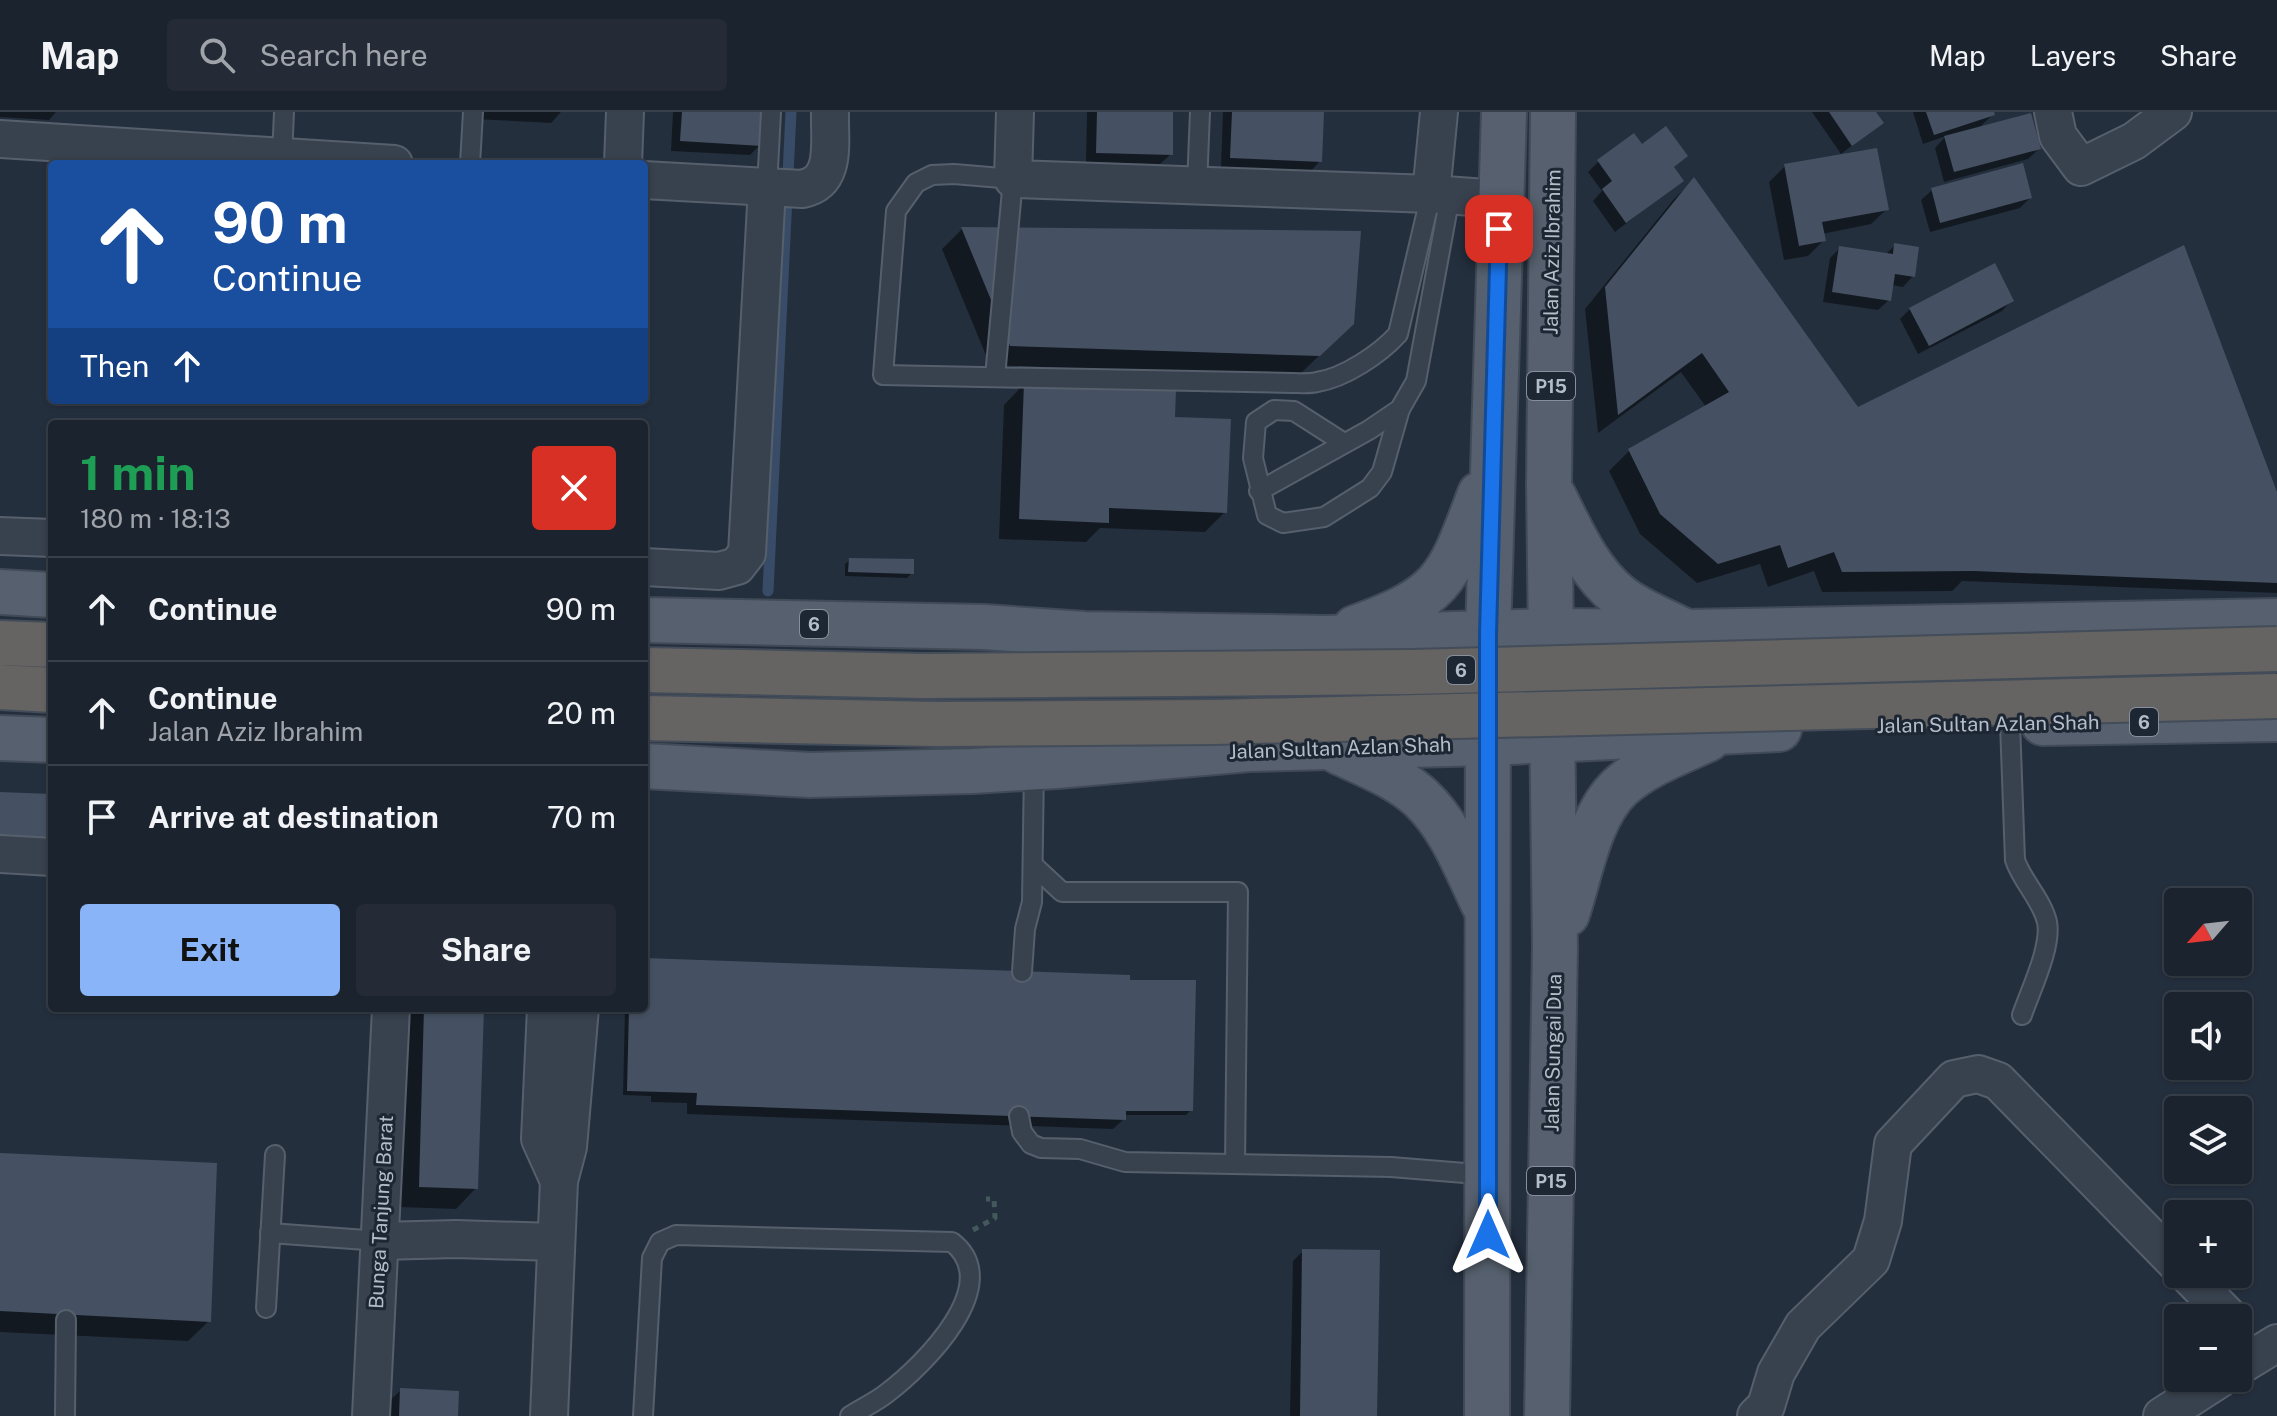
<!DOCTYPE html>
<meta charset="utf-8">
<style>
body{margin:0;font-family:"Public Sans",sans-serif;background:#242b36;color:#f1f3f6;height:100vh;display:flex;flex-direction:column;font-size:30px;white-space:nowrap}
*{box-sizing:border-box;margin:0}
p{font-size:26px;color:#a0a4aa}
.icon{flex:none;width:44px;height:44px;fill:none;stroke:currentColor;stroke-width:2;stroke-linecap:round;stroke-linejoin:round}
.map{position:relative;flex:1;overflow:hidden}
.details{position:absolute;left:48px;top:308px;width:600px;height:592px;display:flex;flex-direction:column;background:#1b232e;border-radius:8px;box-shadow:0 2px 6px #0004,0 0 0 2px #39404a}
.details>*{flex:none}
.guide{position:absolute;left:48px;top:48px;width:600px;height:244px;border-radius:8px;box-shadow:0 2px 6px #0004,0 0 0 2px #39404a;background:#1a4fa0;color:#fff;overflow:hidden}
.needle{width:52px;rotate:242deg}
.fabs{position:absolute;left:2164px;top:776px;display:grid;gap:16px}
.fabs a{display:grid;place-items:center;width:88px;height:88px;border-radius:8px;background:#1b232e;box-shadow:0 2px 6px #0004,0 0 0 2px #39404a;font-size:40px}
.pin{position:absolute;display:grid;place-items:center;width:68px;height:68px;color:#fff;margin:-34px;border-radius:16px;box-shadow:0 4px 12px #0006}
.me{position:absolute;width:88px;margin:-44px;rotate:0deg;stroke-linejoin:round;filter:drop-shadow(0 0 6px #0008)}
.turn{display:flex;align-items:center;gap:28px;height:168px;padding:0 32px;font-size:36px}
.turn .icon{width:104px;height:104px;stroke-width:2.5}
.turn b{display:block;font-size:56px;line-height:68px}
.then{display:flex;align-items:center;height:76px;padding:0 32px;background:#0003;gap:16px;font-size:30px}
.round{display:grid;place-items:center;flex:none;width:84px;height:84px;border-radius:8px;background:#242b36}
.overview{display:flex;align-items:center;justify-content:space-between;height:136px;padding:0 32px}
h1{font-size:48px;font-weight:700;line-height:60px;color:#1e9e55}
.action{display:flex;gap:16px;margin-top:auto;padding:16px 32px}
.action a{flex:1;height:92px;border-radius:8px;background:#8ab4f8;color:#111;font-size:32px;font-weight:700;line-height:92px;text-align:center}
.action a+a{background:#242b36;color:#f1f3f6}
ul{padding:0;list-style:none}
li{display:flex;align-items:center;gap:24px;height:104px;padding:0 32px;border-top:2px solid #39404a}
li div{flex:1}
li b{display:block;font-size:30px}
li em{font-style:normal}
header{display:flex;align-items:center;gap:48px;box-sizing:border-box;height:112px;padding:0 40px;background:#1b232e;border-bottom:2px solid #39404a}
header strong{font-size:38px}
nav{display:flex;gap:44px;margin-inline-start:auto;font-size:28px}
.search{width:560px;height:72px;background:#242b36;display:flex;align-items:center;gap:20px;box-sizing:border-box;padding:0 28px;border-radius:8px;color:#a0a4aa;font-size:30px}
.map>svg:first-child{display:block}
</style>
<header>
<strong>Map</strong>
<div class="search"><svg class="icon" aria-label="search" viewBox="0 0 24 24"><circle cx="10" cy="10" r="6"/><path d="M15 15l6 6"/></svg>Search here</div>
<nav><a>Map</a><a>Layers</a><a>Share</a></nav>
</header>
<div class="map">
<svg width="2277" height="1304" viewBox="0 0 2277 1304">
<rect width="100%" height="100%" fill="#242f3e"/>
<g fill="#0007">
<path d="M0,0H56L49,8L0,5Z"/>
<path d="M474,0H561L551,11L474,7Z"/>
<path d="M673,0H762L760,33L750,43L671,39Z"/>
<path d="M1087,0H1171V42L1160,52L1086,50Z"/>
<path d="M1223,0H1322L1320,49L1310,60L1221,56Z"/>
<path d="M1812,0H1874L1882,11L1841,42Z"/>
<path d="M1913,0H1992V3L1978,17L2039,37L2028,47L1944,70L1935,36L1946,24L1923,32Z"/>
<path d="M1686,44L1672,57L1681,69L1615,120L1593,89L1602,79L1588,60L1598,50Z"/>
<path d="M1785,54L1887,97L1871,112L1822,122L1823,129L1808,144L1784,148L1769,70Z"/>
<path d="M1694,68L1857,297L2277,386V481L1962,469L1952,479L1822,480L1814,459L1768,475L1760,452L1697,471L1640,422L1609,359L1629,339L1706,295L1681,260L1598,321L1585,197L1674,87Z"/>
<path d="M1932,78L2030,86L2020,96L1930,120L1921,88Z"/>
<path d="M962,117L1359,121L1331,232L1298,264L990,253L942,137Z"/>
<path d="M1895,133L1913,164L1903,175L1891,173L1889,188L1878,198L1823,190L1830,146L1840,136L1885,143Z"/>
<path d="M2012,188L2002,199L1918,242L1900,207L1910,197Z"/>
<path d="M1024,272L1172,307L1225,400L1205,420L1100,416L1086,430L999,427L1004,293Z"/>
<path d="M850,448L912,461L907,466L845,464V452Z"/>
<path d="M644,848L1128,870L1191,998L1186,1003H1124V1007L1113,1017L687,1002V991L651,990V984L623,983L625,896H644Z"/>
<path d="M250,896H350L346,899Z"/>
<path d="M405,896H482L476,1076L456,1097L399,1095Z"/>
<path d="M0,1043L209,1209L188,1229L0,1220Z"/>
<path d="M1303,1139L1375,1304H1290L1293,1149Z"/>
<path d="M401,1278L456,1304H385V1293Z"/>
</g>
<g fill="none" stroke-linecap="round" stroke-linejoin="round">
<path stroke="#394c67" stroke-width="11" d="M768,479L791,0"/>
</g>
<g fill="#455162">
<path d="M682,0H764L762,34L680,29Z"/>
<path d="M1097,0H1173V43L1096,41Z"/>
<path d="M1232,0H1324L1322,50L1230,46Z"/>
<path d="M1829,0H1876L1884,11L1852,34Z"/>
<path d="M1926,0H1994L1995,3L1934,23Z"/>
<path d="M2031,1L2041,37L1954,60L1944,24Z"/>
<path d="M1666,14L1688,44L1674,55L1684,69L1626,111L1602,77L1612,69L1597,48L1634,21L1642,32Z"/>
<path d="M1877,36L1889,98L1822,110L1826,129L1799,134L1784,52Z"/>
<path d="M2023,51L2032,86L1940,111L1931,76Z"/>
<path d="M1694,65L1858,295L2184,133L2277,380V471L1974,459L1842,460L1834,440L1788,456L1780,433L1718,452L1660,402L1628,337L1729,280L1702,241L1618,303L1605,175Z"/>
<path d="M961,115L1361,119L1354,212L1320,244L1010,234Z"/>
<path d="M1894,131L1919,135L1915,165L1895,162L1891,189L1832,180L1839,134L1893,142Z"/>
<path d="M1995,151L2014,189L1929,234L1909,196Z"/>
<path d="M1024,270L1176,276L1175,305L1231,307L1227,401L1109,396V411L1019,407Z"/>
<path d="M849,446L914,447V462L848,460Z"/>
<path d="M0,680L52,682V727L0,725Z"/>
<path d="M644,846L1130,863V868H1196L1193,999H1126V1008L696,993L697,981L627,979L629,896H644Z"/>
<path d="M424,896H484L478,1077L419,1075Z"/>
<path d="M0,1041L217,1051L211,1210L0,1199Z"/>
<path d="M1302,1137L1380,1138L1377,1304H1300Z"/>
<path d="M400,1276L459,1279L458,1304H399Z"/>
</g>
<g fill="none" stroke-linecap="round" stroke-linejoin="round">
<g stroke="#565f6c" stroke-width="22">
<g id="service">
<path d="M282,45L284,0"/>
<path d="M470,52L473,0"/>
<path d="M1197,74L1200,0"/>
<path d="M767,75L771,0"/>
<path d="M995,265L1013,67L954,62L932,63L916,71L896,99L883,263L1292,271C1300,271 1309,272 1317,270C1344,266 1380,242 1398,222L1431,82"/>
<path d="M1344,331L1294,299L1274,298L1256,310L1253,346L1267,403L1283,411L1324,405L1370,376L1382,360L1400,297"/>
<path d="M1259,379L1369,318L1400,297L1416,269L1450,84"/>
<path d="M2010,611L2015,748C2022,769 2042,788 2047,810C2052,835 2030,879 2022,903"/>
<path d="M1033,753L1062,780H1238L1235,1052"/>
<path d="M1022,860L1025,817L1032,790L1034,655"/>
<path d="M1019,1004L1022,1020L1031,1032L1041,1036L1080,1037L1125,1050L1391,1055L1489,1063"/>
<path d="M270,1121L380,1129"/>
<path d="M266,1196L275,1043"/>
<path d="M65,1304L66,1208"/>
<path d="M643,1304L652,1146L660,1130L676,1123L952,1130C1006,1172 924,1253 887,1281C876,1290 862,1296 850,1304"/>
</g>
</g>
<g stroke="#565f6c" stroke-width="40">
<g id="minor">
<path d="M1015,0L1013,67L1431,82L1500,87"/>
<path d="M2053,0L2058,24L2081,55L2134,29L2173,0"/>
<path d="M0,27L394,52"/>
<path d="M623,52L625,0"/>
<path d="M644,68L802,77C838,70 829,29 830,0"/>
<path d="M1431,82L1439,0"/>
<path d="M0,424L52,426"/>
<path d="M644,455L719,459L737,454L747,441L767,75"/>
<path d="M0,742L52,745"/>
<path d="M546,896L540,1027L559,1069"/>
<path d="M380,1129L456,1127L554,1130"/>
<path d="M2187,1162L2230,1206"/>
<path d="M2238,1255L2277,1231"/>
<path d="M371,1304L391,896"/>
<path d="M549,1304L559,1069L568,1035L580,896"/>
<path d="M1756,1304L1766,1294L1776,1261L1803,1214L1871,1148L1883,1109L1893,1032L1954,967L1978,962L1998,969L2178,1153"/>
<path d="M2162,1304L2221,1266"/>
</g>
</g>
<g stroke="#414a57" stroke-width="48">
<g id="primary">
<path d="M1553,383C1571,418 1587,458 1619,484C1636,498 1660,507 1680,517"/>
<path d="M0,480L52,483"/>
<path d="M644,508L984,515L1084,522L1326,526L1551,519L1686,520L2277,509"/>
<path d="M1355,516C1445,484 1448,467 1480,382"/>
<path d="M2043,611L2277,607"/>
<path d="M0,626L52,628"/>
<path d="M1339,640C1367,653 1398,665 1421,686C1451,714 1466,756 1484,793"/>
<path d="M644,654L810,663L973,659L1056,654L1249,637L1489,631L1779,617"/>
<path d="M1567,802C1580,763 1589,704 1620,675C1644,653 1678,641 1708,627"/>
<path d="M1487,1304L1488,522L1504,0"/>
<path d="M1547,1304L1555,835L1549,373L1553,0"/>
</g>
</g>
<g stroke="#434c59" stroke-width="48">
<g id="trunk">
<path d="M0,531L52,533"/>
<path d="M0,575L52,578"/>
</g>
</g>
<path stroke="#44595c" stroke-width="5" stroke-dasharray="6 6" stroke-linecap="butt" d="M973,1118L995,1106L994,1087H986"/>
<use href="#service" stroke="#38414e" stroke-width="18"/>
<use href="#minor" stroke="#38414e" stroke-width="36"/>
<use href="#primary" stroke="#56606e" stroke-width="44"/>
<use href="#trunk" stroke="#656462" stroke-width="44"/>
<g stroke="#434c59" stroke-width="48" stroke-linecap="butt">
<g id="trunk-bridge">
<path d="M644,558L922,564L1412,560L2277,537"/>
<path d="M644,606L938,612L1214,610L2277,584"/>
</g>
</g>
<use href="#trunk-bridge" stroke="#656462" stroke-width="44"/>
</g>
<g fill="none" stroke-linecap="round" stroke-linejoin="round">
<g stroke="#114b97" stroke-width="20">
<path id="route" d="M1488,1123V522L1499,117"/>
</g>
<use href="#route" stroke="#1a73e8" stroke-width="14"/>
</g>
<g text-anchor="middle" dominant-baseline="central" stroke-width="6" stroke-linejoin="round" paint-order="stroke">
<g fill="#1d2633" stroke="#878f9c" stroke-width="2">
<rect x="1527" y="260" width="48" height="28" rx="6"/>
<rect x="800" y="498" width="28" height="28" rx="6"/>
<rect x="1447" y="544" width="28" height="28" rx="6"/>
<rect x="2130" y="596" width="28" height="28" rx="6"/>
<rect x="1527" y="1055" width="48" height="28" rx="6"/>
</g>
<g font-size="18" font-weight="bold" fill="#b4bcc9">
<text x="1551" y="274">P15</text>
<text x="814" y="512">6</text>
<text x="1461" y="558">6</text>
<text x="2144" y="610">6</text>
<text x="1551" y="1069">P15</text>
</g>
<g font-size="20" fill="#b4bcc9" stroke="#1d2633">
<text transform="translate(1552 140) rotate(-89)">Jalan Aziz Ibrahim</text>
<text transform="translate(1988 612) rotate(-1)">Jalan Sultan Azlan Shah</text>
<text transform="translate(1340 636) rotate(-2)">Jalan Sultan Azlan Shah</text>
<text transform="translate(1553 941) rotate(-89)">Jalan Sungai Dua</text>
<text transform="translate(381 1100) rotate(-87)">Bunga Tanjung Barat</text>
</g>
</g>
</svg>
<div class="fabs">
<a><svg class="needle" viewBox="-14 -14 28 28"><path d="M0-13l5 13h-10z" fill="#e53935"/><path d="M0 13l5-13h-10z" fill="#a0a4aa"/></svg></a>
<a><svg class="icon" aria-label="sound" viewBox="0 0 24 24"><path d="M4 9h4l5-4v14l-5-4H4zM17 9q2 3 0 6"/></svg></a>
<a><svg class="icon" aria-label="layers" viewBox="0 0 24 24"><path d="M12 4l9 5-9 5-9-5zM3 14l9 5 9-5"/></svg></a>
<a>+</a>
<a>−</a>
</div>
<div class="pin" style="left:1499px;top:117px;background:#d93025"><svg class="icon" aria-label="arrive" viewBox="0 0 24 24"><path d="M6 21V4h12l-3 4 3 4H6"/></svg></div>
<svg class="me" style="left:1488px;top:1123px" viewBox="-20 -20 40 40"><path d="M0-17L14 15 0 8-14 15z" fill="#1a73e8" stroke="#fff" stroke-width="4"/></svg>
<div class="guide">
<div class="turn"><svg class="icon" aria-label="ahead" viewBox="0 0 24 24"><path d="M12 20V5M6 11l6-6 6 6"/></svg><div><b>90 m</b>Continue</div></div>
<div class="then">Then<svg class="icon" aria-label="ahead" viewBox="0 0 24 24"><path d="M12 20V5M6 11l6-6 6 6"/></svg></div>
</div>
<section class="details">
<div class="overview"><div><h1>1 min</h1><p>180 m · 18:13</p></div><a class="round" style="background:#d93025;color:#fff"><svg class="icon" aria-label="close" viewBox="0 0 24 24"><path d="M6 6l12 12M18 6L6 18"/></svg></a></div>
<ul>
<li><svg class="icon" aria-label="ahead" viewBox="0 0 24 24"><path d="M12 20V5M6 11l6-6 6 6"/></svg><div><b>Continue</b></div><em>90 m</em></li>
<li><svg class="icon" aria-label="ahead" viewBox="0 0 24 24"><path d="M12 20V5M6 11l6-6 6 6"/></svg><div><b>Continue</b><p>Jalan Aziz Ibrahim</p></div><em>20 m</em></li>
<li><svg class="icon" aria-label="arrive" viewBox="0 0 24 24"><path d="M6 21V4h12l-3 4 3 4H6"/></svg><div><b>Arrive at destination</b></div><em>70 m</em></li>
</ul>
<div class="action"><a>Exit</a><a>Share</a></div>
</section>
</div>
